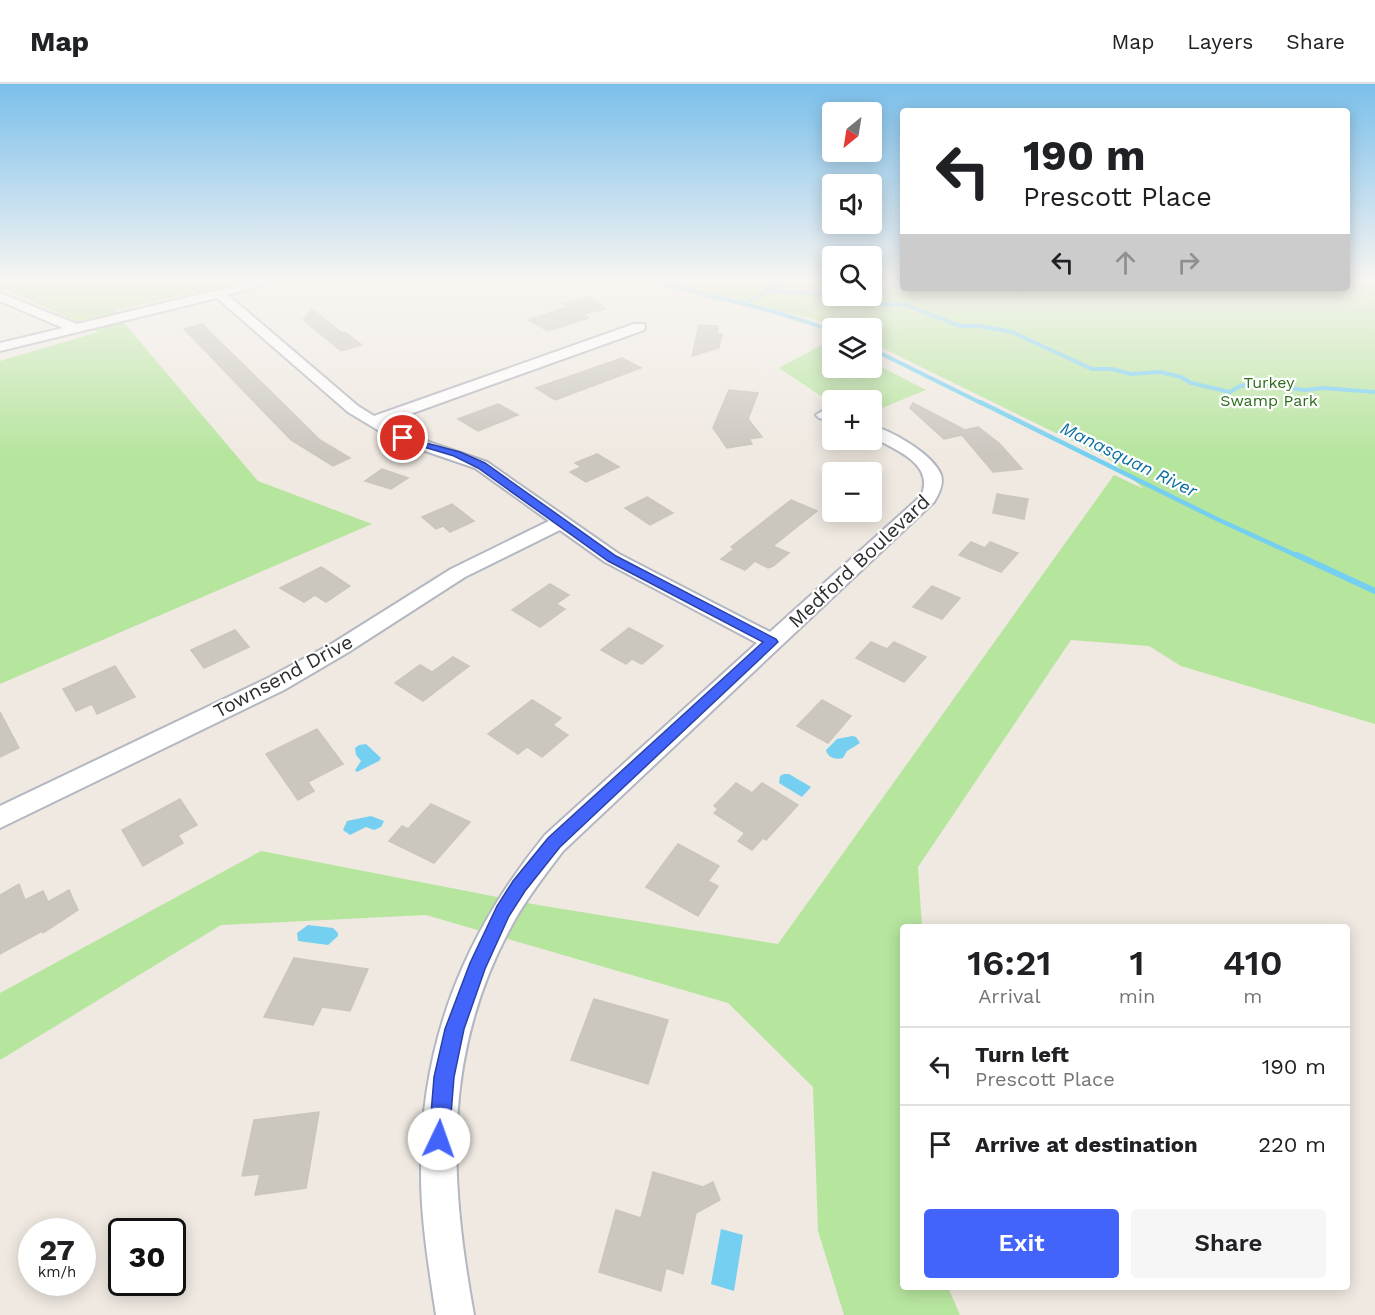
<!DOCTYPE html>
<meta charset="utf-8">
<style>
body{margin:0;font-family:"Work Sans",sans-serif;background:#f6f6f6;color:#202124;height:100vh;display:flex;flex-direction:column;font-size:22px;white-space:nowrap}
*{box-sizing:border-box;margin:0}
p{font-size:20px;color:#757577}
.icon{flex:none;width:33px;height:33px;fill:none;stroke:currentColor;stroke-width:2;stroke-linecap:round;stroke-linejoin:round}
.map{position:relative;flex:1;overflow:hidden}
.side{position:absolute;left:900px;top:840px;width:450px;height:366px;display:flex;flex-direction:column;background:#fff;border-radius:6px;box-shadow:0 3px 15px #0003}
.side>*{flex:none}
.top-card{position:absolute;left:900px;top:24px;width:450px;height:183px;border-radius:6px;box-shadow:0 3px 15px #0003;background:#fff;color:#202124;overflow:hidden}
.needle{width:39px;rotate:210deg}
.fabs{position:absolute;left:822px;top:18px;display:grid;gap:12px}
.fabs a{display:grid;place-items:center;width:60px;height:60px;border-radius:6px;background:#fff;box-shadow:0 3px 15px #0003;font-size:30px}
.speed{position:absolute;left:18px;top:1134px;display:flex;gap:12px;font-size:30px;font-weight:700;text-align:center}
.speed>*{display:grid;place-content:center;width:78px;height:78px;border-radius:50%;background:#fff;box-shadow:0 3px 15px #0003;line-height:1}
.speed small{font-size:15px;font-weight:400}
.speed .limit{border:3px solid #111;border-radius:9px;background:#fff;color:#111}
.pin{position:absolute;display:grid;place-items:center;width:51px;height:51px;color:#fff;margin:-26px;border:3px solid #fff;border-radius:50%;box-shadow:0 2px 6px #0007}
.me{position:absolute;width:66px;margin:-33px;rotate:3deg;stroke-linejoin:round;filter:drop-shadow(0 0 4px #0008)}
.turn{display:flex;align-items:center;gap:21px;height:126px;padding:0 24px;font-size:27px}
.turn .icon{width:78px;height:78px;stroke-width:2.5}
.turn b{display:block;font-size:42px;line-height:51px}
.lanes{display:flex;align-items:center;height:57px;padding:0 24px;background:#0003;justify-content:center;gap:30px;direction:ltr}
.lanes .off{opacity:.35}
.eta{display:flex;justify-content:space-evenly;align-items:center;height:102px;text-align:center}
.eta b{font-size:36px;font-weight:600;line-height:42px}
.button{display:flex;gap:12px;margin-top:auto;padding:12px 24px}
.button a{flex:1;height:69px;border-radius:6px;background:#4264fb;color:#fff;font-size:24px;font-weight:600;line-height:69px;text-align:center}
.button a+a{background:#f6f6f6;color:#202124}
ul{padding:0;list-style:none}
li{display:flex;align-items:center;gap:18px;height:78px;padding:0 24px;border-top:2px solid #e0e0e0}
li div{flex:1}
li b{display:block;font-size:22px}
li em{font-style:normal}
header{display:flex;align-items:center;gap:36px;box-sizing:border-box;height:84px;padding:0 30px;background:#fff;border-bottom:2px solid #e0e0e0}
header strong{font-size:28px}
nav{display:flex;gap:33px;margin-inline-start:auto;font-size:21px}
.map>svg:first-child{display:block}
</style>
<header>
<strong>Map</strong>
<nav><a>Map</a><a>Layers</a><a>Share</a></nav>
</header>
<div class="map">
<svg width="1375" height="1231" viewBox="0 0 1375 1231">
<rect width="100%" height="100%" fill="#efe9e1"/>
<g fill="#b6e59e">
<path d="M0,198H241L114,227L258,397L372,440L0,600V277L98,248L0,202Z"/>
<path d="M664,198H832V212H872V198H903V204H1347V198H1375V640L1181,582L1149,562L1071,556L918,783L922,843H903V1203H948L960,1231H844L818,1147L813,1003L728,919L426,831L221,841L0,976V909L261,767L538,821L778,860L1114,391L1144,405L1109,375L872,259V244H842L832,240Z"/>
<path d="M829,257L832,259V284H872V278L926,306L872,328V316H842L821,312L779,284Z"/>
</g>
<g fill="#75cff0">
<path d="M852,652L856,653L860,659L847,667L843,674C836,676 828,674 826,666L837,655Z"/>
<path d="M366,660L381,674L379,677L357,688L355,686L361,677L356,671L355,664L359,661Z"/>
<path d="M784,690H789L811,703L802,713L779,699L780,692Z"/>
<path d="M371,732L384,737L381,743L374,746L366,743L350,751L343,746L347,737Z"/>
<path d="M308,841L333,844L338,849V852L328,861L298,857L297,849Z"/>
<path d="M721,1145L743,1151L734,1207L711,1200Z"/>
</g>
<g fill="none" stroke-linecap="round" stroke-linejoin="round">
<g stroke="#75cff0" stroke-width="4">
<path d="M655,198L772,227L832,246"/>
<path d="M766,207L832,210"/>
<path d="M844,212L874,220L906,221L960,242H979L1012,248L1092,285H1112L1131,290L1160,288L1181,293L1191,299L1230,308L1240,302L1255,300L1305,306L1323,304L1375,308"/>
<path d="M744,220L782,198"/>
<path d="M872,265L983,320"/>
</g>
<path stroke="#75cff0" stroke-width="4.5" d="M980,318L1219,436L1300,473"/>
<path stroke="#75cff0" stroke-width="6" d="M1297,471L1375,507"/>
</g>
<g fill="#cbc7bf" stroke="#cbc5ba" stroke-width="1.5">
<path d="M589,213L606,225L583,230L589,234L548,247L528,236L567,223L581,229L563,220Z"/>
<path d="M312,225L342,249L345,248L362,261L341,267L303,236Z"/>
<path d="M202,240L320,356L350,374L333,382L291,356L184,245Z"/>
<path d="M699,241L718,242L717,250H722L719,264L692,272Z"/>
<path d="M622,274L641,284L555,316L536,304Z"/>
<path d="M729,306L758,309L748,335L762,353L749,355L752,360L727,364L713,344Z"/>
<path d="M913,319L965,346L978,343L999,359L1022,385L993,388L962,351L944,355L910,324Z"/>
<path d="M498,320L518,331L478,347L458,335Z"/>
<path d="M597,370L619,383L586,398L570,388L581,383L575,379Z"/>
<path d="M382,385L408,394L391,405L365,397Z"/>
<path d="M997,410L1028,415L1024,435L993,429Z"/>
<path d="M647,413L673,429L650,441L625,424Z"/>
<path d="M791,416L817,427L773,462L789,469L773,482L768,484L755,477L745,486L721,475L734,465L731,463Z"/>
<path d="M452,420L474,437L450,448L443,442L436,445L422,433Z"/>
<path d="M971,458L985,464L990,458L1018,469L1001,488L959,471Z"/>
<path d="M321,483L350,502L326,518L315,511L304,518L280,504Z"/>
<path d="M550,500L569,511L556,520L565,525L540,543L512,526Z"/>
<path d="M932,502L960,514L942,535L913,523Z"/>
<path d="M629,544L663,562L642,580L632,575L626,580L601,566Z"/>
<path d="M235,546L249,563L204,584L191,566Z"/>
<path d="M871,558L887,565L894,558L926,573L904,598L856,574Z"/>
<path d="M453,573L469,582L423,617L395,599L420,581L432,588Z"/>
<path d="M115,582L135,613L97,630L92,620L76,627L63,605Z"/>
<path d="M532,616L561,634L553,641L568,651L542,673L527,663L518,670L488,650Z"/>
<path d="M822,616L851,632L828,659L797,642Z"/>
<path d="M0,628L19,664L0,673Z"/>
<path d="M317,645L343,680L308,698L314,707L298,716L266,670Z"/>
<path d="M736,699L752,709L762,699L798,721L766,756L763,754L752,766L738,757L745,749L714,729L718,725L714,722Z"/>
<path d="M180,715L197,741L178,751L183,759L143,782L122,746Z"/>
<path d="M431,720L470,738L434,779L389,757L402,742L408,745Z"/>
<path d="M678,760L719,782L708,797L718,802L698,832L646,803Z"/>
<path d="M19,800L25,816L43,807L48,818L69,806L78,826L43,849L42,847L0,870V811Z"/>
<path d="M294,874L368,885L350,927L322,923L313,941L264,933Z"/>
<path d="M594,915L668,936L648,1000L571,976Z"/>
<path d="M319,1028L306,1104L255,1111L260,1090L242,1092L254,1036Z"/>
<path d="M653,1088L703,1103L713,1098L720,1116L696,1129L683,1190L666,1184L661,1207L599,1188L616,1126L641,1134Z"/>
</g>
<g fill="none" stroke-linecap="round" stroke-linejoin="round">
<g stroke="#b4b7c1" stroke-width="4">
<g id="minor">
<path d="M251,198H272L228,211L358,322L374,332L634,240H644L645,243L644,246L385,339L417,354L487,378L619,470L770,548L921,412C936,380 894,365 872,353V342C891,346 934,371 941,391C944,400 939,410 934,418L563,767C545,791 526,815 512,841C442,969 449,1093 474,1231H436C429,1185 421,1137 421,1090C420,960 463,852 545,751L757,559L605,478L560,446L465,493L347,569L284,606L0,744V722L268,594L333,559L451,485L549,437L475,384L396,357L348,328L217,214L0,267V259L63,244L0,217V209L77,240Z"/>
<path d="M824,326L832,329V337L819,334L816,331Z"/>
</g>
</g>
<use href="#minor" fill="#fff" fill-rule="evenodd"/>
</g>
<linearGradient id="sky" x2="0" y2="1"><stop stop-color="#7abfeb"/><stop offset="0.53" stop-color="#f8f5f2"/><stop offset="1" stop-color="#f8f5f2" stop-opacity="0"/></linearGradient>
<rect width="1375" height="371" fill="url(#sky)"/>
<path fill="#4264fb" stroke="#2b41a3" stroke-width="1.5" d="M400,352L460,368L485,379L616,472L776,555L778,558L560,763L525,807L509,832L485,885L464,945L454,993L449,1055L446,1063L439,1066L432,1063L429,1055L434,993L445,945L470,879L497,822L513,797L548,754L763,558L608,477L478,384L454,372L400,356Z"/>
<g text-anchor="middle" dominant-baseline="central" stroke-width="4.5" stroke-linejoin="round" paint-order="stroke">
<g font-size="16" fill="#2c6e1b" stroke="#fff">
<text x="1269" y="298">Turkey<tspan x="1269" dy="18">Swamp Park</tspan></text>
</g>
<g font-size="18" font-style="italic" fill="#0d6fa3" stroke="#fff">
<text transform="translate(1129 375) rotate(26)">Manasquan River</text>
</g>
<g font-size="20" fill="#2e2e2e" stroke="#fff">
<text transform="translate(859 477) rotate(-43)">Medford Boulevard</text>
<text transform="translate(283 592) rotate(-28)">Townsend Drive</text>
</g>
</g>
</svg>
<div class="fabs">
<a><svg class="needle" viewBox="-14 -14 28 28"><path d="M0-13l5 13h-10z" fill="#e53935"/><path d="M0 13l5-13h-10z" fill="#757577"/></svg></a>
<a><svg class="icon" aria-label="sound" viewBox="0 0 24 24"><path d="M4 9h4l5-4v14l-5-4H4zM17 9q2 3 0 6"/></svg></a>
<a><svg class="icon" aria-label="search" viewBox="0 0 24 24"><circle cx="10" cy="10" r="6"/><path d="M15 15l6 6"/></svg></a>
<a><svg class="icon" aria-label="layers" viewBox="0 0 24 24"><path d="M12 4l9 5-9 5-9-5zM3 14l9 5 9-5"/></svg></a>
<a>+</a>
<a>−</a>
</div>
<div class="speed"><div>27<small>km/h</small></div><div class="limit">30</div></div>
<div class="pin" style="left:403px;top:354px;background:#d93025"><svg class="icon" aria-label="arrive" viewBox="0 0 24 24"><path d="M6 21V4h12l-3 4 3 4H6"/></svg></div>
<svg class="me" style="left:439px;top:1055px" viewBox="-20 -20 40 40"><circle r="19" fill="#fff"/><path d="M0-13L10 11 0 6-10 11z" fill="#4264fb"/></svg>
<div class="top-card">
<div class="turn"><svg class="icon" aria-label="left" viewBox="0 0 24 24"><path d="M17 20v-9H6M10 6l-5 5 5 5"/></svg><div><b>190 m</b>Prescott Place</div></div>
<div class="lanes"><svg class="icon" aria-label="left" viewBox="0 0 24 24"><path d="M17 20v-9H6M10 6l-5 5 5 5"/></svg><svg class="icon off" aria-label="ahead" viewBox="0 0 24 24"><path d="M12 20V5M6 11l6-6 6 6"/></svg><svg class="icon off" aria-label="right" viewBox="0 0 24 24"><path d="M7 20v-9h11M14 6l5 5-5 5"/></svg></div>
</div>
<section class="side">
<div class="eta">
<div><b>16:21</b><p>Arrival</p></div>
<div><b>1</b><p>min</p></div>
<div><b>410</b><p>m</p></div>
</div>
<ul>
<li><svg class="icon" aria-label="left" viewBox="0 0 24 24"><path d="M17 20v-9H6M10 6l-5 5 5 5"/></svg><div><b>Turn left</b><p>Prescott Place</p></div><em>190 m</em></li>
<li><svg class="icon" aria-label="arrive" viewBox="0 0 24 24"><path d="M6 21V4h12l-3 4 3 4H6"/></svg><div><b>Arrive at destination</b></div><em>220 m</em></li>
</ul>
<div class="button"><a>Exit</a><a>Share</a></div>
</section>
</div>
